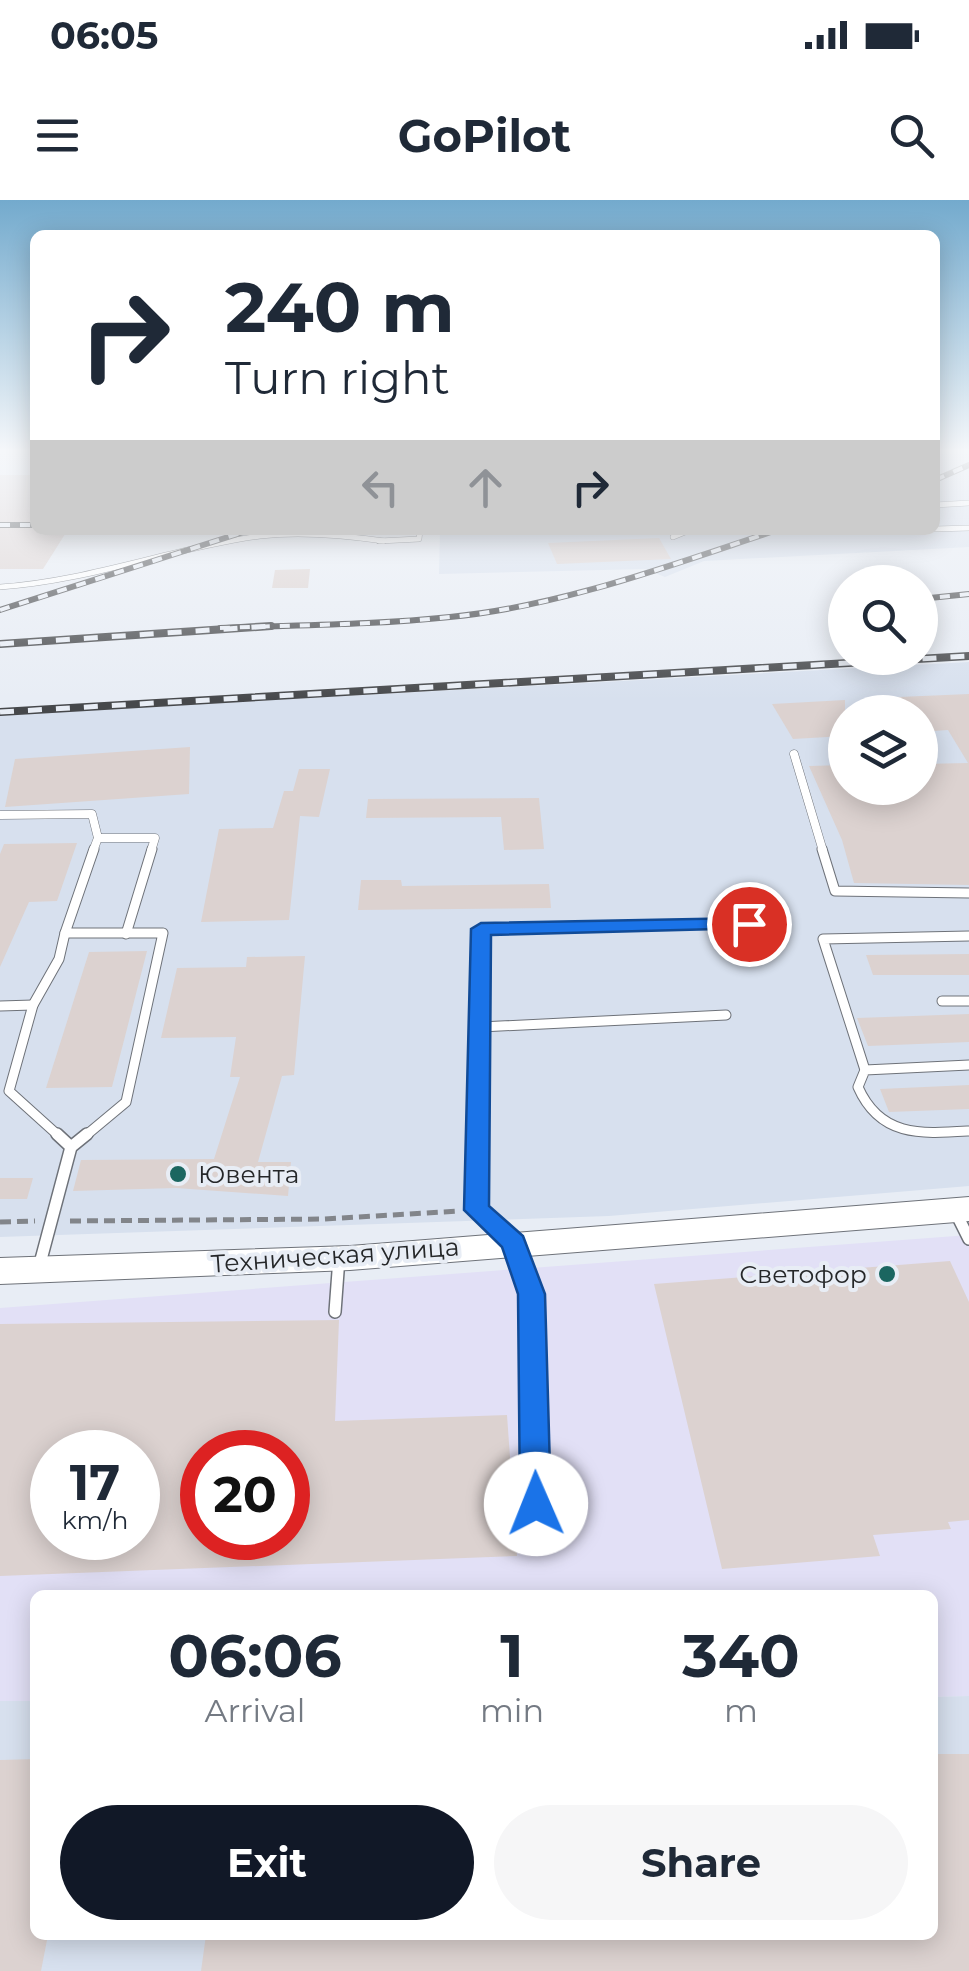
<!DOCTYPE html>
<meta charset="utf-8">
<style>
body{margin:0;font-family:Montserrat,sans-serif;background:#f6f6f7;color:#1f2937;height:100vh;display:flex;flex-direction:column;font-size:38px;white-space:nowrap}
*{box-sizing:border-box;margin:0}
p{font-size:32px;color:#747a83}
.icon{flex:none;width:55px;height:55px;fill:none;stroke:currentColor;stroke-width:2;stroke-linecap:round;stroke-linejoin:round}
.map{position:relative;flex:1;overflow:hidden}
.panel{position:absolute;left:30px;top:1390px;width:908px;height:350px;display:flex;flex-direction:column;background:#fff;border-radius:15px;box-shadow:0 5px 25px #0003}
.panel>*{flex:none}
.hud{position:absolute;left:30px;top:30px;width:910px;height:305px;border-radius:15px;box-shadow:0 5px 25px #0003;background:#fff;color:#1f2937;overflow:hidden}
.buttons{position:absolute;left:828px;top:365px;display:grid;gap:20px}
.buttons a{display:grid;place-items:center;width:110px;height:110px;border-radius:50%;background:#fff;box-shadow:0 5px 25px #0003;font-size:50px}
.speed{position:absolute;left:30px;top:1230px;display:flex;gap:20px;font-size:50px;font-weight:700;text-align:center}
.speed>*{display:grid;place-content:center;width:130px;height:130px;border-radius:50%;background:#fff;box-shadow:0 5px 25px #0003;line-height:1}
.speed small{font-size:25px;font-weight:400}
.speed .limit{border:15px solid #d22;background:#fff;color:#111}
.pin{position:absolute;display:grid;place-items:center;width:85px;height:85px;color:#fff;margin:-42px;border:5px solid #fff;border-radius:50%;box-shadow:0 2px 10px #0007}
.me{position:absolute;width:110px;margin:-55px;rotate:359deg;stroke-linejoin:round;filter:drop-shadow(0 0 8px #0008)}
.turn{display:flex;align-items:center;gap:35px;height:210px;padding:0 30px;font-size:45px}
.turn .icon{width:130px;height:130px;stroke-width:2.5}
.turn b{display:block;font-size:70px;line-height:85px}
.lanes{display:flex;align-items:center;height:95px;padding:0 30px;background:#0003;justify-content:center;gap:50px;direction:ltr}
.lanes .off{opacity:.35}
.eta{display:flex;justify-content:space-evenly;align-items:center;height:170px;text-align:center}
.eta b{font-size:60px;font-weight:700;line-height:70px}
.primary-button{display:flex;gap:20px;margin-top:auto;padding:20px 30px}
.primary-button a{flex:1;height:115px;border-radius:60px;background:#111827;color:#fff;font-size:40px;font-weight:700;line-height:115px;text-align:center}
.primary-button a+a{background:#f6f6f7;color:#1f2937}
.status{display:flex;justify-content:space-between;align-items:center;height:70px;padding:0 50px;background:#fff;direction:ltr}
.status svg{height:28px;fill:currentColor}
header{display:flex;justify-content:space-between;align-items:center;height:130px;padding:0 30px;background:#fff;font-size:45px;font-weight:700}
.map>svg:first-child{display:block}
</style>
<div class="status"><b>06:05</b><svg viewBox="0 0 49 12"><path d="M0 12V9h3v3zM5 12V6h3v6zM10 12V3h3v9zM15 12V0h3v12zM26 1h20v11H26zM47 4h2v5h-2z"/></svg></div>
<header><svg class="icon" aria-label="menu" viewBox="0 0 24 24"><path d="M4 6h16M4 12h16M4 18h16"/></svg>GoPilot<svg class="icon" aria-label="search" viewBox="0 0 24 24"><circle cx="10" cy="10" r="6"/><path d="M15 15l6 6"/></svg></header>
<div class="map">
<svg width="969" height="1771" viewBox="0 0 969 1771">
<rect width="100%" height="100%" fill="#e8edf5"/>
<path fill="#e2e0f6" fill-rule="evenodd" d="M969,1035V1496L933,1497L932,1395H35V1501H0V1108ZM52,1252H138V1338H52ZM202,1252H288V1338H202Z"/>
<g fill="#d7e0ee" fill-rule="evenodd">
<path d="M935,253H969V347L704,361L665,377L645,369L439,374L440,330H935Z"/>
<path d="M969,462V986L609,1016L0,1037V515ZM845,512H920V588H845Z"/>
<path d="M969,1496V1771H0V1501H35V1735H932L933,1497Z"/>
</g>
<g fill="#dcd2d0" fill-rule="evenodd">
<path d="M0,275H35V331H67L43,369H0Z"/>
<path d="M659,338L671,359L557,364L548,343Z"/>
<path d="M310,369L308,388H272L275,370Z"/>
<path d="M969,494V685L854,683L842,640L809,566L845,565V588H920V564L968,563L948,530L920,532V512H875V498Z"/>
<path d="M845,500V536L793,539L772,504Z"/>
<path d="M190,547L189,594L5,607L15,559Z"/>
<path d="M299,569H330L319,617L300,616L289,720L201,722L219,629L273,628L284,591H293Z"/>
<path d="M539,598L544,649L504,650L501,617L366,618L368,599Z"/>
<path d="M77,643L57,701L29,702L0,767V654L4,644Z"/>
<path d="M361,680H401L402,686L549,684L551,708L358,710Z"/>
<path d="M147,751L112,887L46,888L89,752Z"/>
<path d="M969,754V775H873L866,755Z"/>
<path d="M305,756L294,875L282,876L258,962H291L288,996L176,988L73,991L81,960L214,959L240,877H230L236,837L161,838L177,768L246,767L247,757Z"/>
<path d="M969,814V842L868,846L857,818Z"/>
<path d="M969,885V909L889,912L880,889Z"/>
<path d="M0,978H33L27,999H0Z"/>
<path d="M950,1061L969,1102V1320L948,1322L951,1329L873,1335L880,1356L722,1369L654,1084Z"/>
<path d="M339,1120L335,1221L507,1215L517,1356L0,1376V1124ZM52,1252H138V1338H52ZM202,1252H288V1338H202Z"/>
<path d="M932,1554H969V1771H201L206,1735H932Z"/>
<path d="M35,1559V1735H48L41,1771H0V1560Z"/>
</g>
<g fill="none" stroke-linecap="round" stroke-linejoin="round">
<g stroke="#6e7279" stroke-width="6">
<g id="lane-far4">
<path d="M935,305L969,303"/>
<path d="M935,329L969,328"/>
<path d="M673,337L690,330"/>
<path d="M379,341L419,339L420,330"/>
<path d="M0,387C89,381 172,348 260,336C301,331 343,335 384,341"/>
</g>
</g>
<g stroke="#6e7279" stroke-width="9">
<g id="lane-far3">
<path d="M794,554L823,651"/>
<path d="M0,615L92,614L98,638L93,651"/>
<path d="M98,638H155L151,651"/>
</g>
</g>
<g stroke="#6e7279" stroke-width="11">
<g id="lane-far2">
<path d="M822,649L835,691L969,693"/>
<path d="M126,734L152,649"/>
<path d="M942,801H969"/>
<path d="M0,806L33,805"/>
<path d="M481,827L726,815"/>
<path d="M969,865L865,870L858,887C880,937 920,934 969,931"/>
<path d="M865,870L823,739L969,736"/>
<path d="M60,937L9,891L33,805L59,759L65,733"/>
<path d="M84,937L126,902L163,733H65L94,649"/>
<path d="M477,937L481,729L749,723"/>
</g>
</g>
<g stroke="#6e7279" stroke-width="14">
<g id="lane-far1">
<path d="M57,934L71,947"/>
<path d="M477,934V1010L514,1043L531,1095L535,1303"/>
<path d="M956,1013L969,1039"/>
<path d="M39,1067L71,947L87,934"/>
<path d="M335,1112L339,1058"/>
</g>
</g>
<g stroke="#6e7279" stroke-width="18">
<path id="lane" d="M535,1300L536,1339"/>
</g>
<g stroke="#6e7279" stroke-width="2">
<path id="secondary" d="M969,997V1021L350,1070L0,1084V1058L350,1046Z"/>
</g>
<g stroke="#82858a" stroke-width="5" stroke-dasharray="11 6" stroke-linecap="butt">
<path d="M70,1021L324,1019L460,1011"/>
<path d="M0,1022L35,1021"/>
</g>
<use href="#lane-far4" stroke="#fff" stroke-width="5"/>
<use href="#lane-far3" stroke="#fff" stroke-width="8"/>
<use href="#lane-far2" stroke="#fff" stroke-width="9"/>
<use href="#lane-far1" stroke="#fff" stroke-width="11"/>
<use href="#lane" stroke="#fff" stroke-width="15"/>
<use href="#secondary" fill="#fff" fill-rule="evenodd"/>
<g stroke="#46484b" stroke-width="6">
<g id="rail-far1">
<path d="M935,280L969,265"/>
<path d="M0,325H35"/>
<path d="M920,399L969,394"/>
<path d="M0,410L250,330"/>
<path d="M220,428C296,425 374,425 450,417C562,406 671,365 777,330"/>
</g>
</g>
<g stroke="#46484b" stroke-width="8">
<g id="rail">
<path d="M0,444L271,426"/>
<path d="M0,512L969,456"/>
</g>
</g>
<use href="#rail-far1" stroke="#e8edf5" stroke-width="4" stroke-dasharray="10" stroke-linecap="butt"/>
<use href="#rail" stroke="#e8edf5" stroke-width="5" stroke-dasharray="14" stroke-linecap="butt"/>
</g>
<linearGradient id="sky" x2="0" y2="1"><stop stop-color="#73aacd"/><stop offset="0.5" stop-color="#f5f7fa"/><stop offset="1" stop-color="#f5f7fa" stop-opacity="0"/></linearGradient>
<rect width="969" height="501" fill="url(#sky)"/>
<path fill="#1a73e8" stroke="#114b97" stroke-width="2.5" d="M749,718L759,724L756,728L491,735L489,1006L523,1036L545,1094L551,1304L546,1313L536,1317L525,1313L520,1304L518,1094L502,1047L464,1010L471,729L481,723Z"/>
<g fill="#1b6660" stroke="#e8edf5" stroke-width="4">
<circle cx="178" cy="974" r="10"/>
<circle cx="887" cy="1074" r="10"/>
</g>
<g text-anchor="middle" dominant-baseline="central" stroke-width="8" stroke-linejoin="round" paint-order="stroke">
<g font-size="25" fill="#252729" stroke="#e8edf5" text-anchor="start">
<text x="198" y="974">Ювента</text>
<text x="867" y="1074" text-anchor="end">Светофор</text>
</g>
<g font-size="25" fill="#252729" stroke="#e8edf5">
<text transform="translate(335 1055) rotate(-4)">Техническая улица</text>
</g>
</g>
</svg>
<div class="buttons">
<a><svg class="icon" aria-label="search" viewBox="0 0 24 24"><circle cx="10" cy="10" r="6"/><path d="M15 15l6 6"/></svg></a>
<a><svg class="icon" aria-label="layers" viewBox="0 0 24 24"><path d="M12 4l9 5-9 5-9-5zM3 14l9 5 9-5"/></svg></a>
</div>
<div class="speed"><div>17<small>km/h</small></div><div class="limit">20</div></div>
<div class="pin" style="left:749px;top:724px;background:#d93025"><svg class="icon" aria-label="arrive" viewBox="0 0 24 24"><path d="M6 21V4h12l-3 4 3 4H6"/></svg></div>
<svg class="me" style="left:536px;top:1304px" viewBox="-20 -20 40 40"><circle r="19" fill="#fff"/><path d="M0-13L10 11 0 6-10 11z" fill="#1a73e8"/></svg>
<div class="hud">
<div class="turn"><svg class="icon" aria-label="right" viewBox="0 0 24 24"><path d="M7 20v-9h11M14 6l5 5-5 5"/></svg><div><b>240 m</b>Turn right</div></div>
<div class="lanes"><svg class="icon off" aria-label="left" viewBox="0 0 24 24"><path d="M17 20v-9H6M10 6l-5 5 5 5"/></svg><svg class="icon off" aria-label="ahead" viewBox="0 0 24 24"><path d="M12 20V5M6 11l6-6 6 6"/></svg><svg class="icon" aria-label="right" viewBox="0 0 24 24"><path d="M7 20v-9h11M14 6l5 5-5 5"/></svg></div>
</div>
<section class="panel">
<div class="eta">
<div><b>06:06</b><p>Arrival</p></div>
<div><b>1</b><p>min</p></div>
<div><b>340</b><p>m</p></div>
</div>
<div class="primary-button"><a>Exit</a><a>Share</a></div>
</section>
</div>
